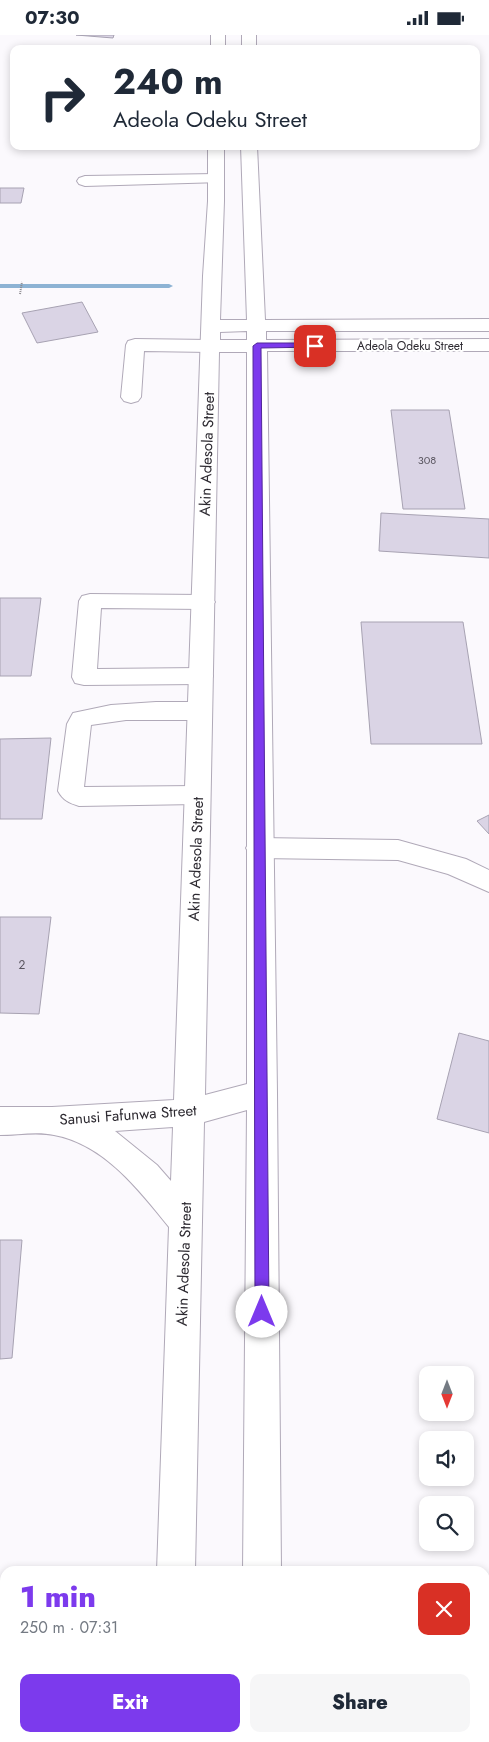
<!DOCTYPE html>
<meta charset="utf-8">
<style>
body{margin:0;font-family:Jost,sans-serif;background:#f6f6f7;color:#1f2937;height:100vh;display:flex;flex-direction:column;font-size:19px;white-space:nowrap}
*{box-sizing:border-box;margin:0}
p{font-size:16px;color:#747a83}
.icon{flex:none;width:28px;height:28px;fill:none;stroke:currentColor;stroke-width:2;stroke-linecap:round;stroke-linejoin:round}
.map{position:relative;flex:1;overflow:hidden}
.sheet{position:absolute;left:0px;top:1531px;width:490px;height:176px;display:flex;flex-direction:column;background:#fff;border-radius:15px 15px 0 0;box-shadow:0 2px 8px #0003}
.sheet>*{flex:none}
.guide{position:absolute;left:10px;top:10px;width:470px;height:105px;border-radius:10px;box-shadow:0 2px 8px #0003;background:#fff;color:#1f2937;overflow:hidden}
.needle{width:32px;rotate:180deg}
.tools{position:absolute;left:419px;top:1331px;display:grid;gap:10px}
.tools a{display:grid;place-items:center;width:55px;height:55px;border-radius:10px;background:#fff;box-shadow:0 2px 8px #0003;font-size:25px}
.pin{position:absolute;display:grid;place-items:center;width:42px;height:42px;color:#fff;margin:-21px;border-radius:10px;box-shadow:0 2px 8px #0006}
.me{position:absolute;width:55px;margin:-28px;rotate:0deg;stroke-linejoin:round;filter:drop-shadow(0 0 4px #0008)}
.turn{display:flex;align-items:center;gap:18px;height:105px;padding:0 20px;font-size:22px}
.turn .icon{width:65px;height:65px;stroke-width:2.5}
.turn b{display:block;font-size:35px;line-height:42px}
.round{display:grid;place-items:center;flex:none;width:52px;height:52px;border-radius:10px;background:#f6f6f7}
.headline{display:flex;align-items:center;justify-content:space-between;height:85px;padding:0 20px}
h1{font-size:30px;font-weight:800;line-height:38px;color:#7c3aed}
.button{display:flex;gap:10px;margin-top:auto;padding:10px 20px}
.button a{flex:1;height:58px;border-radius:10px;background:#7c3aed;color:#fff;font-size:20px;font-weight:800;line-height:58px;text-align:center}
.button a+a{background:#f6f6f7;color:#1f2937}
.status{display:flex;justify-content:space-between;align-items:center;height:35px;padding:0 25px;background:#fff;direction:ltr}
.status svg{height:14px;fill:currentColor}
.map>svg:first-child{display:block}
</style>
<div class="status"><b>07:30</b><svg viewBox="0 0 49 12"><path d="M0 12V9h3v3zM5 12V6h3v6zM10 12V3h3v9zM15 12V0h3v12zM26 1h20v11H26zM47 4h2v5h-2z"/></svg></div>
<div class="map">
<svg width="489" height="1707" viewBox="0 0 489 1707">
<rect width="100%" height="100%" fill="#fbf9fd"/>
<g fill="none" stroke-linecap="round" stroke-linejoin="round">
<path fill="#8db3d4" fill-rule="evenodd" d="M0,249H169L173,251L169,253H0Z"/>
</g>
<g fill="#dad4e5" stroke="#a7a2b2">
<path d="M76,0H114L113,3Z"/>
<path d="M0,153H24L21,168H0Z"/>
<path d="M82,267L98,297L37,308L22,278Z"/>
<path d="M391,375H449L465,474H403Z"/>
<path d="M381,478L489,484V523L379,516Z"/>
<path d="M0,563H41L31,641H0Z"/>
<path d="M361,587H463L482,709H371Z"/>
<path d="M51,703L42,784H0V704Z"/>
<path d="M489,780V799L477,786Z"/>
<path d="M0,882H51L39,979L0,978Z"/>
<path d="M459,998L489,1006V1098L437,1084Z"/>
<path d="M0,1205H22L12,1323L0,1324Z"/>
</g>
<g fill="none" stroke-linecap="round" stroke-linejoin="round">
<g stroke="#b0a9b8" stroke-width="2">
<g id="minor">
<path d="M216,139L222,141L224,144L222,147L85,151L79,149L77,146L79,143L85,141Z"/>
<path d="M135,304L210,305L217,307L220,311L217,315L210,317L144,316L141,362L138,366L131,368L124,366L121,362L126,310L128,306Z"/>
<path d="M90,559L203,560L211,562L215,567L211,572L203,574L101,573L97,634L201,633L210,635L213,641L210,647L201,649L84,650L75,648L72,642L79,566L82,561Z"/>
<path d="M156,667H200L209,670L212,676L209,682L200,685H126L91,690L84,752L197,751L206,753L210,760L206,767L197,769L79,771C69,768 63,765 58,756L67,689L73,678L111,670Z"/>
<path d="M259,803L398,805L466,824L489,835V857L448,839L398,825L259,823L250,820L246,813L250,806Z"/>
</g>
</g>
<g stroke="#b0a9b8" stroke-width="2">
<g id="major">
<rect x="211" y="0" width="14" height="14"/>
<rect x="242" y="0" width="14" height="14"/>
<path d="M208,111H224V166L220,285H247L241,111H257L265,285L489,284V296H266V305L489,304V316H267L277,1058L281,1536H243L247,1075L204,1087L195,1536H157L169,1192C139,1155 104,1109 54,1100C38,1096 17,1100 0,1100V1072H52L174,1065L203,241L208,166ZM247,296V305H220V297ZM219,317H247V1049L205,1060ZM173,1092L171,1146L157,1130L115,1096Z"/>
<rect x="151" y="1702" width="40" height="5"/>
<rect x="242" y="1702" width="40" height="5"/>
</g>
</g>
<path stroke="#8a888d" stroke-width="2" stroke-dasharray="1 1" stroke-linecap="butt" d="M20,259L22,247"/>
<use href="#minor" fill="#fff" fill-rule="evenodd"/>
<use href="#major" fill="#fff" fill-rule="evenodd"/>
</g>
<path fill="#7c3aed" stroke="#51269a" d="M315,308L318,309V312L261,313L269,1277L267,1282L262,1284L257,1282L255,1277L253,311L257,308Z"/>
<g text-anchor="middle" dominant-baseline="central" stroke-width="4" stroke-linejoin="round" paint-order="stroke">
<g font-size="11" fill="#58545e">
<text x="427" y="425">308</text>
</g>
<g font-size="12" fill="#2d2a31" stroke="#fff">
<text x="410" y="311">Adeola Odeku Street</text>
</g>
<g font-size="12" fill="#58545e">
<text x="22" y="930">2</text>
</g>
<g font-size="15" fill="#2d2a31" stroke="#fff">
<text transform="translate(207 419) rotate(-88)">Akin Adesola Street</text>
<text transform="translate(196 824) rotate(-88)">Akin Adesola Street</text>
<text transform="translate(128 1080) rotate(-4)">Sanusi Fafunwa Street</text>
<text transform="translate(184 1229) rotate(-88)">Akin Adesola Street</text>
</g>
</g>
</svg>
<div class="tools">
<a><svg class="needle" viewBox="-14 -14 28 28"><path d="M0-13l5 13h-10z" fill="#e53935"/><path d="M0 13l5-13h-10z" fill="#747a83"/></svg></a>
<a><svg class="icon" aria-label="sound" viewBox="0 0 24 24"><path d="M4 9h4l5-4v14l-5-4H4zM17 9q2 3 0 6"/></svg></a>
<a><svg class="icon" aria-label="search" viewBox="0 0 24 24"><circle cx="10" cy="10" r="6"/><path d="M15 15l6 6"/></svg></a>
</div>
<div class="pin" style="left:315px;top:311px;background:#d93025"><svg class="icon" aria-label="arrive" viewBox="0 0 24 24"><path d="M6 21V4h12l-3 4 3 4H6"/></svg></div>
<svg class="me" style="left:262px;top:1277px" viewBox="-20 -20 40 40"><circle r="19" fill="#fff"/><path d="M0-13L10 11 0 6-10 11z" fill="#7c3aed"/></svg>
<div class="guide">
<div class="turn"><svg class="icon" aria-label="right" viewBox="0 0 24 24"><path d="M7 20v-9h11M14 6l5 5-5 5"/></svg><div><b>240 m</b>Adeola Odeku Street</div></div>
</div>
<section class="sheet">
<div class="headline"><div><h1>1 min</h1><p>250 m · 07:31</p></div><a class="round" style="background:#d93025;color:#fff"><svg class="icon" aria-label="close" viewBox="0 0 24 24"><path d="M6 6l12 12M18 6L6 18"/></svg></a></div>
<div class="button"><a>Exit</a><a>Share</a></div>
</section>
</div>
